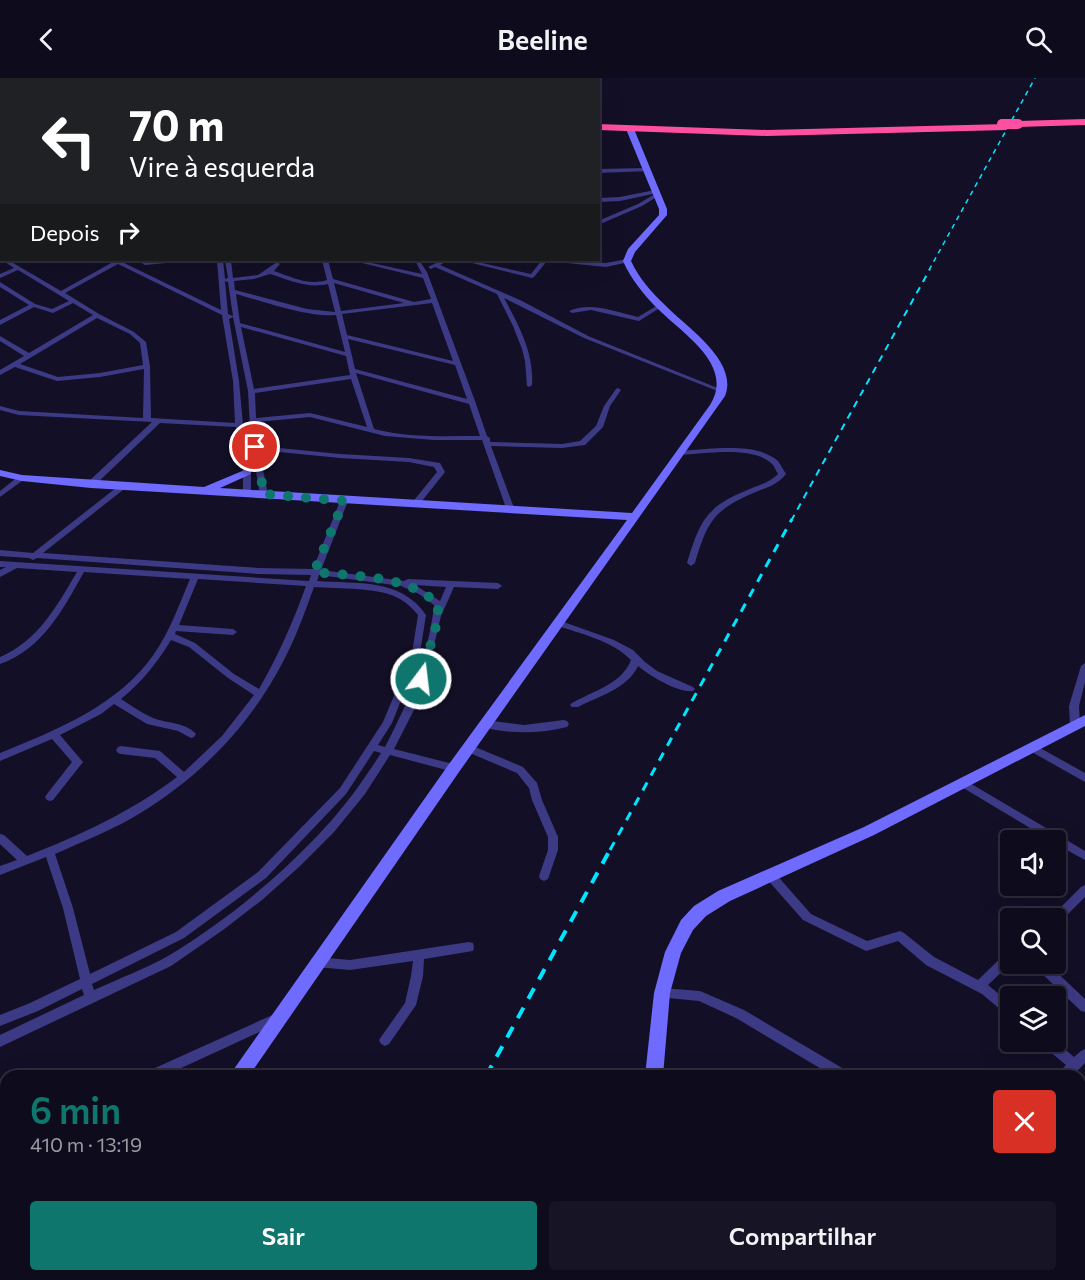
<!DOCTYPE html>
<html lang="pt">
<meta charset="utf-8">
<style>
body{margin:0;font-family:Commissioner,sans-serif;background:#171425;color:#f1f3f6;height:100vh;display:flex;flex-direction:column;font-size:22px;white-space:nowrap}
*{box-sizing:border-box;margin:0}
p{font-size:20px;color:#9b9ba3}
.icon{flex:none;width:33px;height:33px;fill:none;stroke:currentColor;stroke-width:2;stroke-linecap:round;stroke-linejoin:round}
.map{position:relative;flex:1;overflow:hidden}
.details{position:absolute;left:0px;top:992px;width:1086px;height:212px;display:flex;flex-direction:column;background:#0e0b1c;border-radius:18px 18px 0 0;box-shadow:0 6px 24px #0002,0 0 0 2px #2e2b3b}
.details>*{flex:none}
.hud{position:absolute;left:0px;top:0px;width:600px;height:183px;box-shadow:0 6px 24px #0002,0 0 0 2px #2e2b3b;background:#202124;color:#fff;overflow:hidden}
.fabs{position:absolute;left:1000px;top:752px;display:grid;gap:12px}
.fabs a{display:grid;place-items:center;width:66px;height:66px;border-radius:6px;background:#0e0b1c;box-shadow:0 6px 24px #0002,0 0 0 2px #2e2b3b;font-size:30px}
.pin{position:absolute;display:grid;place-items:center;width:51px;height:51px;color:#fff;margin:-26px;border:3px solid #fff;border-radius:50%;box-shadow:0 2px 6px #0007}
.me{position:absolute;width:66px;margin:-33px;rotate:15deg;stroke-linejoin:round;filter:drop-shadow(0 0 4px #0008)}
.turn{display:flex;align-items:center;gap:21px;height:126px;padding:0 30px;font-size:27px}
.turn .icon{width:78px;height:78px;stroke-width:2.5}
.turn b{display:block;font-size:42px;line-height:51px}
.then{display:flex;align-items:center;height:57px;padding:0 30px;background:#0003;gap:12px;font-size:22px}
.round{display:grid;place-items:center;flex:none;width:63px;height:63px;border-radius:6px;background:#171425}
.overview{display:flex;align-items:center;justify-content:space-between;height:102px;padding:0 30px}
h1{font-size:36px;font-weight:600;line-height:45px;color:#0f766e}
.cta{display:flex;gap:12px;margin-top:auto;padding:12px 30px}
.cta a{flex:1;height:69px;border-radius:6px;background:#0f766e;color:#fff;font-size:24px;font-weight:600;line-height:69px;text-align:center}
.cta a+a{background:#171425;color:#f1f3f6}
header{display:flex;justify-content:space-between;align-items:center;height:78px;padding:0 30px;background:#0e0b1c;font-size:27px;font-weight:600}
.map>svg:first-child{display:block}
</style>
<header><svg class="icon" aria-label="back" viewBox="0 0 24 24"><path d="M15 5l-7 7 7 7"/></svg>Beeline<svg class="icon" aria-label="search" viewBox="0 0 24 24"><circle cx="10" cy="10" r="6"/><path d="M15 15l6 6"/></svg></header>
<div class="map">
<svg width="1085" height="1202" viewBox="0 0 1085 1202">
<rect width="100%" height="100%" fill="#130f26"/>
<g fill="none" stroke-linecap="round" stroke-linejoin="round">
<g fill="#3d3a85" fill-rule="evenodd">
<path d="M0,0L4,2L0,3Z"/>
<rect x="0" y="34" width="2" height="2"/>
<rect x="0" y="45" width="2" height="2"/>
<path d="M0,90L2,91V94H0Z"/>
<path d="M647,90L649,91V93L598,95V91Z"/>
<rect x="0" y="104" width="2" height="4"/>
<path d="M655,112L657,113V115L620,123L598,124V120L620,119Z"/>
<path d="M0,115L2,116V120L0,119Z"/>
<path d="M655,116L660,117L642,128L598,147V143L638,126Z"/>
<rect x="0" y="158" width="2" height="4"/>
<path d="M627,181L630,183L629,184L606,189L547,183L534,199L532,200L460,182H468L531,196L542,182H564L606,185Z"/>
<path d="M2,182H8L61,213L113,184L111,182H124L122,184L221,232L217,182H223L225,201L228,200L225,182H231L233,200L258,197L277,184L280,186L274,193C292,199 308,208 327,202L322,182H328L333,201L414,224L431,221L423,200L350,182H358L422,196L416,184L411,182H419L427,194L475,323L476,325V326L487,358L490,360V364L562,366L580,363L596,348L604,328L616,311L618,310L621,312L610,328L603,349L585,367L562,370L491,368L514,430L510,432L506,430L482,362H434L385,358L310,339L257,344L259,368L340,376L409,380L440,385L445,394L418,428H415L411,426L437,394L434,389L409,384L340,380L259,372L268,416L264,418L260,416L252,372L247,373L251,394V416L247,418L243,416V394L236,349L160,345L94,408H88V404L152,344L19,337L0,332V328L19,333L143,340L144,291L100,299L57,303L15,289L0,297V292L24,278L0,263V258L29,275L93,237L73,225L53,235L34,229L0,247V242L29,227L0,209V204L35,226L52,231L69,223L18,192L0,200V196L14,190ZM118,186L222,237L233,303L235,345L151,340L150,288L146,264L134,254L99,236L65,215ZM270,196C289,202 308,211 328,206L335,234L307,231L235,212L234,203L254,201ZM225,203L228,204L233,238L228,236ZM334,205L404,225L341,233ZM236,216C262,223 311,240 336,237L345,274L240,245ZM432,225L453,283L347,257L342,236ZM233,239L248,313L251,368H246L243,347L239,303L229,241ZM97,240L130,256L140,265L143,287L100,295L58,299L20,286ZM241,249L346,278L350,297L254,311ZM348,261L455,287L467,321L355,291ZM356,295L469,326L480,358C445,358 408,360 374,351ZM351,301L367,349L310,335L256,340L255,315Z"/>
<path d="M163,182H179L176,184L145,187L142,185L145,183Z"/>
<path d="M442,182H449L440,187L522,223L588,258L725,313L722,315L720,314L584,260L504,220C519,248 534,274 532,307L529,309L527,308L525,283L522,271L513,248L497,216L435,189L431,191L428,189Z"/>
<path d="M658,227L663,228L639,243L591,232L572,235L569,233C590,223 616,234 638,239Z"/>
<path d="M706,371C728,370 760,367 778,383C781,387 783,392 786,396C778,406 769,409 758,413C715,431 708,441 695,485L691,488L687,485C699,446 705,429 745,413C757,408 769,405 778,396C776,393 775,390 773,387C755,367 704,376 680,377L676,375L680,373Z"/>
<path d="M19,398H22L26,400L0,419V413Z"/>
<path d="M121,406H124L128,408L43,475L259,490L313,491L340,423L344,421L348,423L321,492L404,503L408,501L498,505L502,508L498,511L454,509L441,538L430,584L415,630L394,671L457,687L459,690L457,693L454,694L390,677L365,716L334,754L299,789L262,822L223,852L171,888L0,969V957L84,917L82,911L38,933L0,948V937L30,925L80,901L63,830L46,779L0,797V788L17,782L0,766V756L4,757L27,778C80,757 131,734 177,699L155,680L121,676L118,675L116,672L118,669L121,668L160,673L184,694L222,658L254,617L228,600L189,569L171,562C157,585 142,604 121,621C131,627 140,634 151,639C165,646 184,643 196,656L194,659L191,660L178,653L147,646L114,626L101,636L60,657L83,684L53,722L50,723L47,722L45,719L47,716L72,684L52,661L0,683V675C56,652 118,628 154,576C170,553 179,527 190,501L84,494C63,531 43,571 0,586V579C39,562 56,529 77,494L17,490L0,499V492L6,489H0V483L309,503L311,497L259,496L37,480L33,482L29,480L0,478V472L33,475ZM319,497L401,508L419,516L434,527C429,577 408,625 385,669L378,667L392,645L420,575L426,537C401,500 357,506 317,503ZM198,501L306,508C293,544 278,578 259,611L234,596L195,565L175,556L176,553L233,557L237,554L233,551L179,547ZM415,507L446,509L440,523ZM314,509C339,511 380,509 400,521C407,525 413,531 418,537L412,575L383,644L340,710L258,794L176,854L90,896L73,830L55,776C84,763 115,751 142,734C199,699 246,651 278,593C293,567 304,537 314,509ZM374,673L381,675C374,686 366,698 358,709C313,772 235,838 168,878C145,891 118,901 94,912L92,906L184,860L266,800L346,716Z"/>
<path d="M558,542L614,562L633,572L645,584L657,593L693,609L695,611L693,613C678,615 650,598 638,588C627,611 599,618 578,629H572L570,627L572,625C593,613 622,606 631,582C611,562 581,556 555,547L554,545L555,543Z"/>
<path d="M1085,585V604L1079,628L1080,647L1078,650H1072L1070,647L1069,628L1081,588Z"/>
<path d="M485,642L524,647L564,642L567,643L569,646L567,649C540,656 509,656 482,649L480,646L482,643Z"/>
<path d="M468,666L523,689L537,705L542,722L558,759V772L548,801L544,803L540,801L539,798L548,772V759L532,722L529,710L517,695L465,673L463,670L465,667Z"/>
<path d="M1033,666L1085,695V704L1030,673L1028,670L1030,667Z"/>
<path d="M963,701L1085,773V782L1056,766V762H1050L960,708L958,705L960,702Z"/>
<path d="M770,792L774,794L811,836L867,863L900,853L904,855L934,879L978,902L1007,874L1011,873V885L988,907L1011,926V938L1007,937L982,916L926,887L898,863L866,873L803,842L766,800L765,797L766,794Z"/>
<path d="M1085,807V819L1060,844L1056,846V840H1051L1052,838L1081,809Z"/>
<path d="M469,864L473,865L474,869L473,873L424,881L423,898L416,927L389,966L385,968L381,966L379,962L405,925L411,898L413,883L350,892L316,889L312,888L310,884L312,880L316,879L350,882Z"/>
<path d="M1033,885H1047L1085,921V934L1081,933L1035,889Z"/>
<path d="M662,910L700,913L744,932L849,994L851,998H833L736,940L699,923L658,919L656,915L658,911Z"/>
<path d="M277,935L281,936L283,940L281,944L164,998H144L146,994Z"/>
<path d="M1040,963H1055L1074,979L1081,973L1085,971V985L1072,998H1057L1059,994L1066,987L1042,967Z"/>
<path d="M0,1029L4,1031L6,1035V1051L0,1049Z"/>
<path d="M1080,1124L1085,1126V1139L1080,1137Z"/>
<path d="M196,1197H216L219,1202H199Z"/>
<path d="M498,1197H513L511,1202H496Z"/>
<path d="M993,1197H1007L1008,1202H994Z"/>
</g>
<g fill="#6f6bff" fill-rule="evenodd">
<path d="M83,0H107L80,2Z"/>
<path d="M0,5H2L0,10Z"/>
<path d="M630,49L634,51L667,131V137L635,174L631,183C639,200 651,214 665,227C686,249 739,283 725,318L459,694L249,998H229L449,686L627,442L91,410L22,403L0,398V392L22,397L204,409L247,391L251,392V396L220,410L632,435L710,327C735,287 683,256 658,231C644,217 631,201 623,183L628,171L659,137V131L626,51Z"/>
<path d="M1085,637V648L874,757L730,823L706,838L693,852L681,875L670,915L663,998H645L654,915L665,874L681,842L694,828L718,813L864,749Z"/>
<path d="M91,1197H112L110,1202H89Z"/>
<rect x="637" y="1197" width="20" height="5"/>
</g>
<g fill="#ff4fa3" fill-rule="evenodd">
<rect x="270" y="0" width="10" height="2"/>
<path d="M0,18L2,19V25L0,24Z"/>
<path d="M1085,41V47L1018,49L1013,46L1018,43Z"/>
<path d="M598,46L767,52L1006,46L1011,49L1006,52L767,58L598,52Z"/>
</g>
<path stroke="#00e5ff" stroke-width="1.5" stroke-dasharray="5 4.5" stroke-linecap="butt" d="M929,192L1035,0"/>
<path stroke="#00e5ff" stroke-width="2" stroke-dasharray="7 6" stroke-linecap="butt" d="M791,443L930,191"/>
<path stroke="#00e5ff" stroke-width="3" stroke-dasharray="9 8" stroke-linecap="butt" d="M610,772L792,441"/>
<g stroke="#00e5ff" stroke-width="4" stroke-dasharray="12 10" stroke-linecap="butt">
<path d="M486,998L611,770"/>
<path d="M388,1202L390,1197"/>
<path d="M401,1202L403,1197"/>
</g>
<path stroke="#ff4fa3" stroke-width="10" d="M1002,46H1018"/>
</g>
<g fill="none" stroke-linecap="round" stroke-linejoin="round">
<path stroke="#0f766e" stroke-width="10" stroke-dasharray="0 18" d="M255,369L264,416L344,423L314,494C356,499 405,496 438,526V541L421,601"/>
</g>
</svg>
<div class="fabs">
<a><svg class="icon" aria-label="sound" viewBox="0 0 24 24"><path d="M4 9h4l5-4v14l-5-4H4zM17 9q2 3 0 6"/></svg></a>
<a><svg class="icon" aria-label="search" viewBox="0 0 24 24"><circle cx="10" cy="10" r="6"/><path d="M15 15l6 6"/></svg></a>
<a><svg class="icon" aria-label="layers" viewBox="0 0 24 24"><path d="M12 4l9 5-9 5-9-5zM3 14l9 5 9-5"/></svg></a>
</div>
<div class="pin" style="left:255px;top:369px;background:#d93025"><svg class="icon" aria-label="arrive" viewBox="0 0 24 24"><path d="M6 21V4h12l-3 4 3 4H6"/></svg></div>
<svg class="me" style="left:421px;top:601px" viewBox="-20 -20 40 40"><circle r="17" fill="#0f766e" stroke="#fff" stroke-width="3"/><path d="M0-11L8 9 0 5-8 9z" fill="#fff"/></svg>
<div class="hud">
<div class="turn"><svg class="icon" aria-label="left" viewBox="0 0 24 24"><path d="M17 20v-9H6M10 6l-5 5 5 5"/></svg><div><b>70 m</b>Vire à esquerda</div></div>
<div class="then">Depois<svg class="icon" aria-label="right" viewBox="0 0 24 24"><path d="M7 20v-9h11M14 6l5 5-5 5"/></svg></div>
</div>
<section class="details">
<div class="overview"><div><h1>6 min</h1><p>410 m · 13:19</p></div><a class="round" style="background:#d93025;color:#fff"><svg class="icon" aria-label="close" viewBox="0 0 24 24"><path d="M6 6l12 12M18 6L6 18"/></svg></a></div>
<div class="cta"><a>Sair</a><a>Compartilhar</a></div>
</section>
</div>
